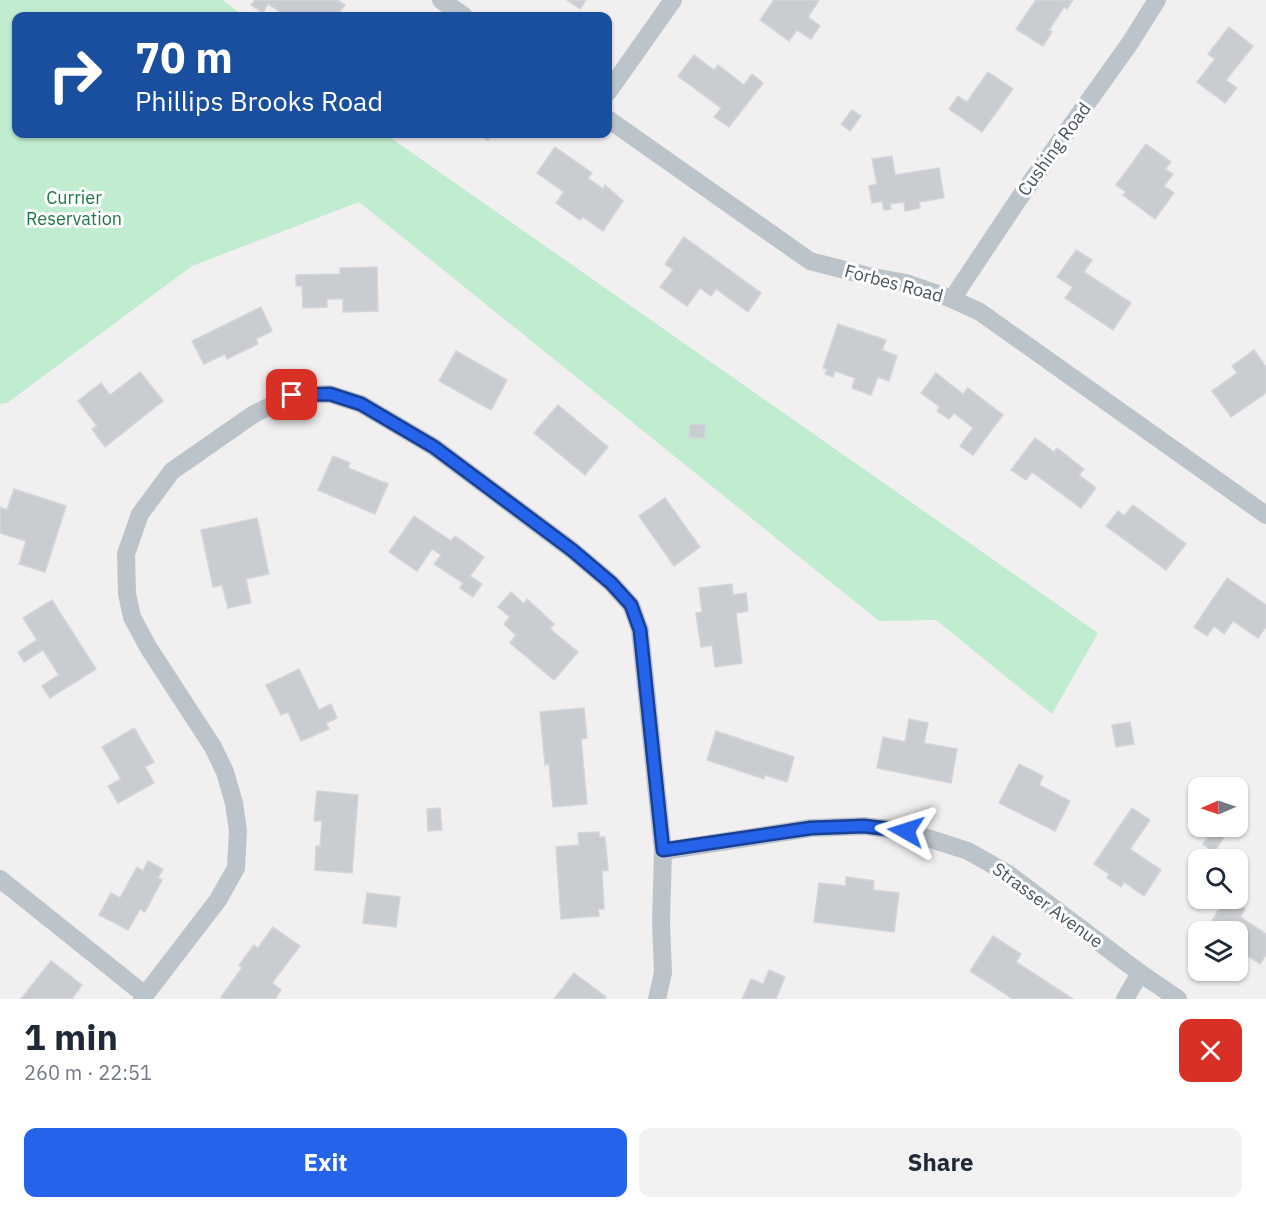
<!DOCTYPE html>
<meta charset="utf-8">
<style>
body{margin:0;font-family:"IBM Plex Sans",sans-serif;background:#f2f2f3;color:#1f2937;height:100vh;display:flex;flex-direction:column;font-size:22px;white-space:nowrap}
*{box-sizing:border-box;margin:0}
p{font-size:20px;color:#747a83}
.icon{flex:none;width:33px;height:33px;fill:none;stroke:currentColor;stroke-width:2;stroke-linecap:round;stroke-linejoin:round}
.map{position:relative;height:999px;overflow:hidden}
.sheet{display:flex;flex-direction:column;background:#fff;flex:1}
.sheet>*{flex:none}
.hud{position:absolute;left:12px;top:12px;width:600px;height:126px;border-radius:12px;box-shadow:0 2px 4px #0004;background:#1a4fa0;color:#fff;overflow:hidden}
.needle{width:39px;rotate:268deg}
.fabs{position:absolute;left:1188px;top:777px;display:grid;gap:12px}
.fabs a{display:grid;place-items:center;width:60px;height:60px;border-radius:12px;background:#fff;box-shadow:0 2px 4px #0004;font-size:30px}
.pin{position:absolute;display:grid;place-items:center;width:51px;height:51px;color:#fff;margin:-26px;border-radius:12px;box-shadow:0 3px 9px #0006}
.me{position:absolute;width:66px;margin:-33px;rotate:276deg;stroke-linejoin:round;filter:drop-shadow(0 0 4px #0008)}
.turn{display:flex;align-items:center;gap:21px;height:126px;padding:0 24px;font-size:27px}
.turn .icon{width:78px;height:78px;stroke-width:2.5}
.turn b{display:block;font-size:42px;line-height:51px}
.round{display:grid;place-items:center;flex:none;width:63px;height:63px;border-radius:12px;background:#f2f2f3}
.overview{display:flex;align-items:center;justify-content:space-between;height:102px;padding:0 24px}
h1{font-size:36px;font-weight:700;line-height:45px}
.button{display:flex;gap:12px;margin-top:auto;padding:12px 24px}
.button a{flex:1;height:69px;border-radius:12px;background:#2563eb;color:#fff;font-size:24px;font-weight:700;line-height:69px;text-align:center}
.button a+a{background:#f2f2f3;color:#1f2937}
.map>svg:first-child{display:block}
</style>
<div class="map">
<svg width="1266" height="999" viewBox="0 0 1266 999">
<rect width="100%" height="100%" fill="#f1efef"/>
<path fill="#c0eccf" d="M0,0H223L243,16H16V134H385L1098,633L1052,714L936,620L879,621L359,202L192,266L7,403L0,404Z"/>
<g fill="#c9ccd1" stroke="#d3d5da" stroke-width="1.5">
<path d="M255,0H337L345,5L337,16H286L268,4L263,13L251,5Z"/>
<path d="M567,0H586L580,9Z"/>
<path d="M774,0H819L808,17L820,26L811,39L797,30L789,41L760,20Z"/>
<path d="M1036,0H1073L1067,9L1064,7L1049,30L1052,32L1043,46L1016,29Z"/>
<path d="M1229,27L1253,46L1226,80L1237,88L1225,103L1197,82L1215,59L1208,54Z"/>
<path d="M694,55L714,70L718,65L744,85L752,74L763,83L729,127L714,117L721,108L678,76Z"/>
<path d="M988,72L1013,89L982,132L949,109L958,96L967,102Z"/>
<path d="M852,110L861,116L850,131L841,124Z"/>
<path d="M477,134H492L488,140Z"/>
<path d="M1146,144L1171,162L1165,169L1173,174L1164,186L1174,193L1155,219L1123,195L1126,192L1116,185Z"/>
<path d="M555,147L592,173L588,178L603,189L605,185L623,201L603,231L583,217L580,220L556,203L564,192L537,173Z"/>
<path d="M892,156L895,175L939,168L944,198L919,202L920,208L905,211L904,202L890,204L891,209L884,210L882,201L872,203L869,186L877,184L872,159Z"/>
<path d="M684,237L761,293L748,312L716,289L711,296L700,288L687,306L660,287L673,270L665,264Z"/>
<path d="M1076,250L1092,260L1084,272L1131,303L1113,330L1065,298L1073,287L1057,277Z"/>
<path d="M377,267L378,311L343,312V299H327V307L303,308L302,286H296V275L340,274V268Z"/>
<path d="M261,307L272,331L256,339L258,344L227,359L225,354L204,364L192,341Z"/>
<path d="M838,324L886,340L882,350L897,356L889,381L878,377L871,395L852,388L855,378L835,371L833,377L825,374L827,369L823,368Z"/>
<path d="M1254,350L1266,367V393L1231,417L1212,391L1237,373L1232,366Z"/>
<path d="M456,351L507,380L491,410L439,381Z"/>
<path d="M140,372L163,401L105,447L92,429L97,426L78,401L101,383L110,395Z"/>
<path d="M936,373L963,394L968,388L1003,415L973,455L960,446L973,428L954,413L949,419L937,411L940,407L921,393Z"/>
<path d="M558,405L608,447L585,475L534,433Z"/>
<path d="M690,424L705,425V438H689Z"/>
<path d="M1035,438L1054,452L1057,448L1084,469L1079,475L1096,488L1081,508L1032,472L1026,480L1011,470Z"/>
<path d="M333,456L350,463L348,468L388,484L375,514L318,490Z"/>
<path d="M14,489L66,506L45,572L19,564L26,541L0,533V507L7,510Z"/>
<path d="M665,498L700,547L674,566L639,516Z"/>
<path d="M1133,505L1186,544L1166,570L1106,526L1118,511L1124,516Z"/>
<path d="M414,516L451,541L455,536L484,557L470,576L482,584L473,597L460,588L463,583L434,564L441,555L432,549L417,571L389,552Z"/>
<path d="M257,518L269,574L246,579L251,603L228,608L222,585L213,587L201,530Z"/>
<path d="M1227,578L1266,605V627L1258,638L1233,621L1224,634L1214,626L1207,636L1194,627Z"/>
<path d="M732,584L733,595L746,593L748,611L736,613L742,663L715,667L712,645L701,647L696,613L702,612L699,588Z"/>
<path d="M511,592L524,604L527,599L554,624L550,629L578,652L554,680L510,643L516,635L504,624L510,617L498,607Z"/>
<path d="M52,600L96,669L50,698L42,686L59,675L43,650L24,662L18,652L37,640L23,618Z"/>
<path d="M299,669L319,710L331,704L337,718L326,723L329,729L301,741L288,712L281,715L266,685Z"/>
<path d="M584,708L587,738L581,739L587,804L553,807L549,764L545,765L540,712Z"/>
<path d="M909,719L928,723L924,743L957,749L951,783L877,768L883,737L905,742Z"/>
<path d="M1130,722L1134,744L1116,747L1112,725Z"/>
<path d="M134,728L154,762L145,767L154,783L118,803L108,786L121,779L102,747Z"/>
<path d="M716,731L794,757L787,782L765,775L764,779L707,760Z"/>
<path d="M1019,764L1043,776L1039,785L1070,801L1055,831L999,803Z"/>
<path d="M317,791L358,795L352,873L315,870L316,846L320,847L322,821H314Z"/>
<path d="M440,808L442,830L428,831L427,809Z"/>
<path d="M1132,808L1150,820L1130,849L1161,870L1144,896L1124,882L1121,887L1107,878L1109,874L1094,864Z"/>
<path d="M1213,830L1224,837L1214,852L1203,844Z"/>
<path d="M599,832V837H605L608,870L602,871L604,909H598L599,916L561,919L556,847L579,845L578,833Z"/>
<path d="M148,861L163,869L158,878L162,880L145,912L140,909L128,930L99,915L111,893L120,898L137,867L143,871Z"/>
<path d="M846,877L874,881L873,890L899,893L894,932L814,922L819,883L846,886Z"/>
<path d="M367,893L400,897L396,927L363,923Z"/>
<path d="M1226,898L1245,909L1240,917L1266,934V955L1260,964L1238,950V932H1208L1206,930Z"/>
<path d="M273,927L300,946L272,983L281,990L275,999H224L221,997L242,968L239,965L254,945L258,948Z"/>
<path d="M993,936L1021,954L1016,962L1073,999H1013L970,971Z"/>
<path d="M51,961L82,985L72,999H21Z"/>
<path d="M769,970L785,977L776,999H742L751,979L763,984Z"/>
<path d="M574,973L606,997L605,999H554Z"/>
</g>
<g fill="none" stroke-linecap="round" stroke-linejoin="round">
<g stroke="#bbc4cb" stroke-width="18">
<path d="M441,0L464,16"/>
<path d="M608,92L673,0"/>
<path d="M608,119L810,261L868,276L906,283L952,299L980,312L1266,515"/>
<path d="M952,299L1018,200L1130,43L1157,0"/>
<path d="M0,879L145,995"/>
<path d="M142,999L218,900L236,868L238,831L234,803L225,772L213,747L148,647L132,617L127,594L126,554L140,514L172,471L254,414L292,395L330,394L361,404L434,447L572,550L611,583L631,605L640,630L663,851"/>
<path d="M657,999L663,973L661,922L663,851L811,828L864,826L906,831L968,851L1007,873L1140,973L1178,999"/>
<path d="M1125,999L1140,973"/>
</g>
</g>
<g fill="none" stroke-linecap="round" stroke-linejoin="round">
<g stroke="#184099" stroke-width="15">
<path id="route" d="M292,395L330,394L361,404L434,447L572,550L611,583L631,605L640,630L663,850L811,828L864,826L906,831"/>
</g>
<use href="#route" stroke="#2563eb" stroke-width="10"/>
</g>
<g text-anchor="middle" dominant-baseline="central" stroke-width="6" stroke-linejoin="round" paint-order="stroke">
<g font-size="18" fill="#48535b" stroke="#fff">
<text transform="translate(1054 149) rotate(-54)">Cushing Road</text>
<text transform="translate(894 283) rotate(15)">Forbes Road</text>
<text transform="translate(1048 905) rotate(36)">Strasser Avenue</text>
</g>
<g font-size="18" fill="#1c7846" stroke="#fff">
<text x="74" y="197">Currier<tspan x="74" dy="21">Reservation</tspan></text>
</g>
</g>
</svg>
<div class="fabs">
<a><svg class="needle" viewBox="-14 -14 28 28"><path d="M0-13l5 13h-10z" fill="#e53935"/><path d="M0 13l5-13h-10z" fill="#747a83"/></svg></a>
<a><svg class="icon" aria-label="search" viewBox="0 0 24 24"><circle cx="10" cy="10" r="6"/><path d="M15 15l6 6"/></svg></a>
<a><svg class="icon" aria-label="layers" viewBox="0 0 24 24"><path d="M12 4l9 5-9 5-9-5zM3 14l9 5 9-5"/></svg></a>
</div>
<div class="pin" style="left:292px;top:395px;background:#d93025"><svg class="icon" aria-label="arrive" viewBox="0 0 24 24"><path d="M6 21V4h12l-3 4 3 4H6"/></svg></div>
<svg class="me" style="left:906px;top:831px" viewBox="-20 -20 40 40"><path d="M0-17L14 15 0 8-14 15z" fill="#2563eb" stroke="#fff" stroke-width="4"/></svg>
<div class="hud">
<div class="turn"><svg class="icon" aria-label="right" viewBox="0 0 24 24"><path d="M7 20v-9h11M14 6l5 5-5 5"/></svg><div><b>70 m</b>Phillips Brooks Road</div></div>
</div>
</div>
<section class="sheet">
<div class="overview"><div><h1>1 min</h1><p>260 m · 22:51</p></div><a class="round" style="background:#d93025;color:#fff"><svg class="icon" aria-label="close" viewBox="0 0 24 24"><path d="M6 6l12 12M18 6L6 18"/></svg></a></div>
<div class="button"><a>Exit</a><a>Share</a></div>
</section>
